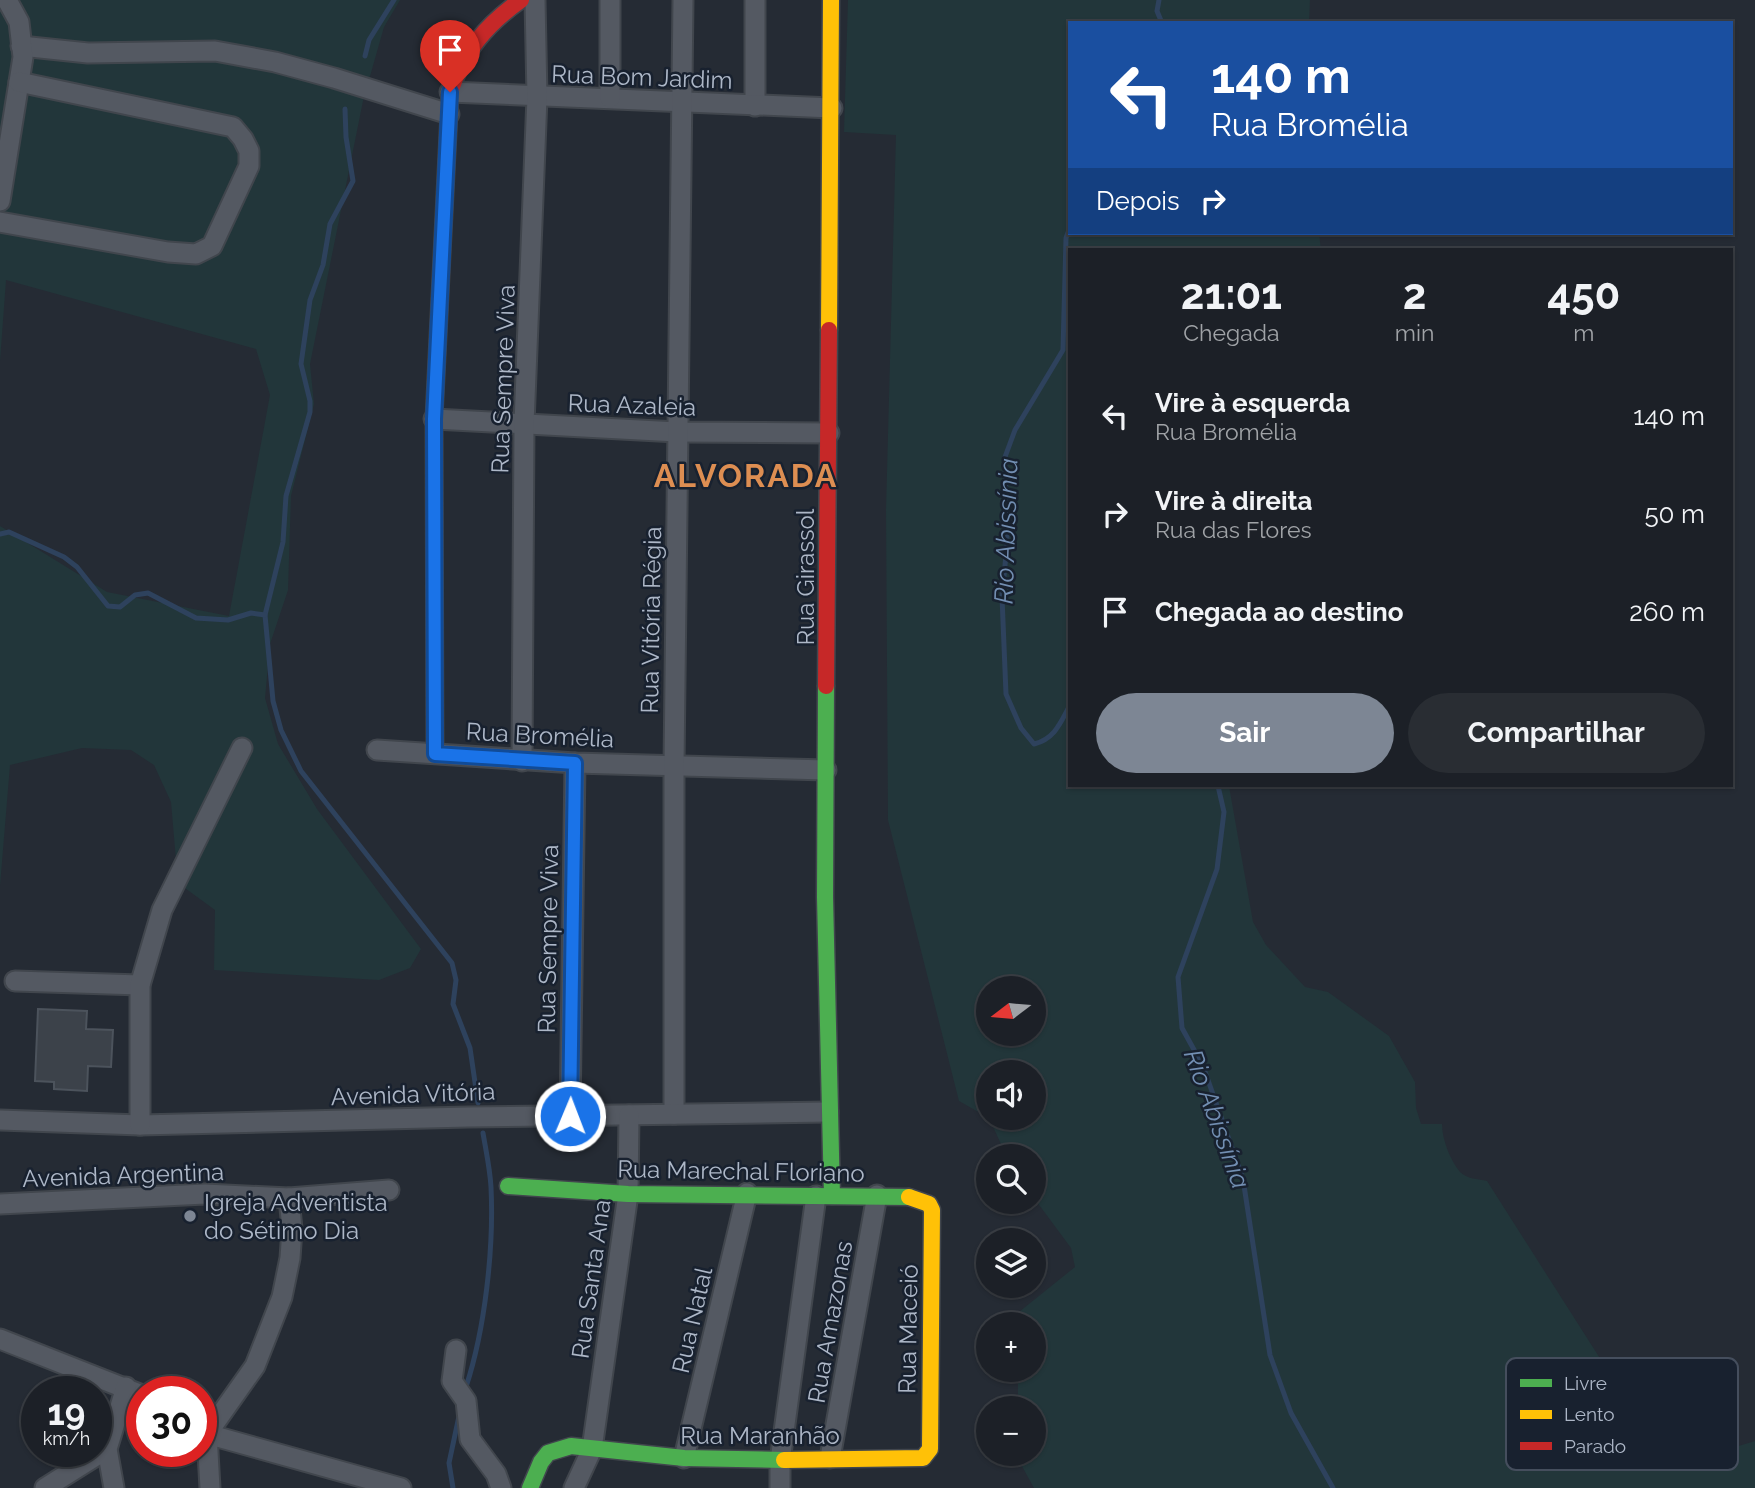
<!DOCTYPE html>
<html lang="pt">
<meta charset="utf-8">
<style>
body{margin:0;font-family:Raleway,sans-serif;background:#292d33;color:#f1f3f6;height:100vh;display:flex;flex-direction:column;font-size:26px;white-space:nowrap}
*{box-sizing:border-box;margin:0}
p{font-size:23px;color:#a0a3a7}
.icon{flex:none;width:38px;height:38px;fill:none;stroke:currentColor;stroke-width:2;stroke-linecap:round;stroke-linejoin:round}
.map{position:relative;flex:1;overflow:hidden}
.sheet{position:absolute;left:1068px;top:248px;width:665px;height:539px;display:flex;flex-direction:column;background:#1c2027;border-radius:0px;box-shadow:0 2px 5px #0004,0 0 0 2px #3a3e44}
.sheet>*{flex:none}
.hud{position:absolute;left:1068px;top:21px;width:665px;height:214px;border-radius:0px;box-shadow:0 2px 5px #0004,0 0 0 2px #3a3e44;background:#1a4fa0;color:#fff;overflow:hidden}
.needle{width:46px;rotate:254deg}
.fabs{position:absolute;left:976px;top:976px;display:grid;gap:14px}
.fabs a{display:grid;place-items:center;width:70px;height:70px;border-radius:50%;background:#1c2027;box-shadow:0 2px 5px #0004,0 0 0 2px #3a3e44;font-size:35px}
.speed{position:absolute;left:21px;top:1376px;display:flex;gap:14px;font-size:35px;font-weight:700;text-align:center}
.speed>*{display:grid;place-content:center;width:91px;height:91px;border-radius:50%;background:#1c2027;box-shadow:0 2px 5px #0004,0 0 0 2px #3a3e44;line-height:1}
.speed small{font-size:18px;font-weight:400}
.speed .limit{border:10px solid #d22;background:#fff;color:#111}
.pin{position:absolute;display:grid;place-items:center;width:60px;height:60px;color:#fff;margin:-72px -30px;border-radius:50% 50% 50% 0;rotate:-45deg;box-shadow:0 0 7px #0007}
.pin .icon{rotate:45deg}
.me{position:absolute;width:77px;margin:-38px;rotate:1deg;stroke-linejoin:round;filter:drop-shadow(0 0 5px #0008)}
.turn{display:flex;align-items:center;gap:24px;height:147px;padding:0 28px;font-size:32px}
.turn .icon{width:91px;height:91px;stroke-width:2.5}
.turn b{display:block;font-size:49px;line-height:60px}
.then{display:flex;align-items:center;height:66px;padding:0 28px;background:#0003;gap:14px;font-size:26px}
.eta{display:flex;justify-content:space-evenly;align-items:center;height:119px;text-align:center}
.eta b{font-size:42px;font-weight:700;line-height:49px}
.action{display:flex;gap:14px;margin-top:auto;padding:14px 28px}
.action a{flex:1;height:80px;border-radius:42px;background:#7d8694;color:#fff;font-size:28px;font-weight:700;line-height:80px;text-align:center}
.action a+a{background:#292d33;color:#f1f3f6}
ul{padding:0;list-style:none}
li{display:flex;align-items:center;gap:21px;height:98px;padding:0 28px}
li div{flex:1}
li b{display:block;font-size:26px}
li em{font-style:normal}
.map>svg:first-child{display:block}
</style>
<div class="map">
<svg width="1755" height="1488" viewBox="0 0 1755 1488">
<rect width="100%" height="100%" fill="#252b34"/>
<g fill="#22363a" fill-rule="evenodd">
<path d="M0,0H400L384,27L363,101L310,364L314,404L291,496L288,590L270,644L265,698L278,744L317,809L421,949L410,968L379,980L214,970L215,910L178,883L171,802L154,765L131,750L82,748L10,765L0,886V526L107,592L229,616L270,395L256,349L6,280L0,361Z"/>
<path d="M848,0H1310L1309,23H1069V233H1319L1321,250H1069V786H1229L1253,922L1266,945L1305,987L1328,992L1389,1036L1415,1082L1416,1108L1421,1124H1442C1442,1139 1450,1160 1460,1172C1467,1179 1478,1179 1487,1181L1645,1429L1676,1448L1722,1451L1755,1441V1488H1034L1018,1459V1454H1034V1409H1018V1370H1034V1325H1019V1312L1075,1267L1071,1248L1034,1198V1157H1007L989,1118H1034V1073H989V1118L959,1101L888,820L886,510L896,135L844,132ZM989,989H1034V1034H989Z"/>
</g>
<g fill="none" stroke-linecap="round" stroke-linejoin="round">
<g stroke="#2e425d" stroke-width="5">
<path d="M1159,0L1157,11L1162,23"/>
<path d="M365,56L369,40L394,0"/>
<path d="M345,109L346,137L353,181L330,224L323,265L310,300L301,364L310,401V412L286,496L283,542L265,615L273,701L281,730L301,771L452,963L456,980L453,1004L470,1048L478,1103"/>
<path d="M1069,230L1066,238L1063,350L1015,430L1005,457L1007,544L1002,597L1006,694L1021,728L1034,744C1054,739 1060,724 1069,707"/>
<path d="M0,534L9,532L64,557L77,567L108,606L120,607L135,595L148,593L196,618L228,620L251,613L265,615"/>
<path d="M1218,786L1224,812L1217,869L1178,977L1182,1028L1203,1066L1243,1179L1270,1355L1291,1413L1333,1488"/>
<path d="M466,1387C485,1329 494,1248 491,1187C490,1169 486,1151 483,1133"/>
<path d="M453,1488L449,1463L459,1416"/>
</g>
</g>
<path fill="#3c424a" stroke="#4c535c" stroke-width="2" d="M38,1009L87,1011L86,1029L113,1030L111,1067L88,1066L87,1091L54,1089V1082L35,1081Z"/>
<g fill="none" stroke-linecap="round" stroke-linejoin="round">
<g stroke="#41464d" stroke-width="23">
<g id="street">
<path d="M755,0V106"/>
<path d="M21,46L88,53L215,51L275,62L334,78L449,114"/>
<path d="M450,92L832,108"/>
<path d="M610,98V0"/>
<path d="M0,201L23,57L19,22L7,0"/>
<path d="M0,222L168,252L196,254L212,246L249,166V151L243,139L233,127L19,82"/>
<path d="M434,419L677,432L829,433"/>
<path d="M377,750L575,763L826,770"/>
<path d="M522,761L524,424L537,97L535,0"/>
<path d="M15,981L140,985"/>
<path d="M674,1114V766L683,0"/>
<path d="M570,1116L575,763"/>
<path d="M0,1120L140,1125L468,1117L828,1112"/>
<path d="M140,1125V985L162,910L242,748"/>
<path d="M0,1204L205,1194L289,1198L389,1190"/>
<path d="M0,1339L142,1395"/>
<path d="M456,1350L452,1381L466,1401L470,1439L496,1474L501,1488"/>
<path d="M201,1428L207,1434L401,1488"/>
<path d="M684,1458L747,1193"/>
<path d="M830,1458L877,1195"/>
<path d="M45,1488L107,1449"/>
<path d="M114,1488L107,1449L126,1387"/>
<path d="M210,1488L207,1434L255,1366L282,1297L290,1258L292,1229L289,1198"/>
<path d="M574,1488L592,1449L628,1194L629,1115"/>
<path d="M780,1488V1461L816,1196"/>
</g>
</g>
<g stroke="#41464d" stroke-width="19">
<g id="fast">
<path d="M826,686L825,897L832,1196"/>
<path d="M508,1186L628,1194L909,1197"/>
<path d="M530,1488L541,1462L548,1453L571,1446L684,1458L784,1460"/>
</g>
</g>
<g stroke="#41464d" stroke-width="19">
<g id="slow">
<path d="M829,330L831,0"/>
<path d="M434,418L435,753"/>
<path d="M784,1460L923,1458L930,1449L932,1210L929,1204L909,1197"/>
</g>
</g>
<g stroke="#41464d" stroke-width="19">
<g id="jam">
<path d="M434,418L450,92C463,52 487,24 521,0"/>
<path d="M826,686L829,330"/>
</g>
</g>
<use href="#street" stroke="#545962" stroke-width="19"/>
<use href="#fast" stroke="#4caf50" stroke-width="16"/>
<use href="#slow" stroke="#ffc107" stroke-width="16"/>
<use href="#jam" stroke="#c62828" stroke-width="16"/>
</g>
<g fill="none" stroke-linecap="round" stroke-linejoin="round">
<g stroke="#114b97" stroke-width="18">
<path id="route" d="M450,92L434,419L435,754L575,763L570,1116"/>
</g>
<use href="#route" stroke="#1a73e8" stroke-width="12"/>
</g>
<circle fill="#7d8694" stroke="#18212f" stroke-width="2.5" cx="190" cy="1216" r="7"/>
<g text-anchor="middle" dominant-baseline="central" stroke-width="5" stroke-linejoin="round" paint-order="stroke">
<g font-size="24" fill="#adb7c7" stroke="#18212f">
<text transform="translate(642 77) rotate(2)">Rua Bom Jardim</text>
<text transform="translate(503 379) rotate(-88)">Rua Sempre Viva</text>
<text transform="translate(632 405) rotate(2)">Rua Azaleia</text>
<text transform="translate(805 577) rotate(-90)">Rua Girassol</text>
<text transform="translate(651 620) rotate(-89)">Rua Vitória Régia</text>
<text transform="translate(540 735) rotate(3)">Rua Bromélia</text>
<text transform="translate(548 939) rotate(-89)">Rua Sempre Viva</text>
<text transform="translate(413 1094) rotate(-2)">Avenida Vitória</text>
<text transform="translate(741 1171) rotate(1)">Rua Marechal Floriano</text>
<text transform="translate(123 1175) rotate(-2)">Avenida Argentina</text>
<text transform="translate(591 1279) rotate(-82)">Rua Santa Ana</text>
<text transform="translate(692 1320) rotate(-77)">Rua Natal</text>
<text transform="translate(830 1322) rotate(-80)">Rua Amazonas</text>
<text transform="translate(908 1329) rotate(-89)">Rua Maceió</text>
<text x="760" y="1435">Rua Maranhão</text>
</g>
<g font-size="24" fill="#adb7c7" stroke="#18212f" text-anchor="start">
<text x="204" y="1202">Igreja Adventista<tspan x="204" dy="28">do Sétimo Dia</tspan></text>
</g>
<g font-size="26" font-style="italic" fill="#728eb2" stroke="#18212f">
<text transform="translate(1006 531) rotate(-88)">Rio Abissínia</text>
<text transform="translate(1217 1119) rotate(70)">Rio Abissínia</text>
</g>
<g font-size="32" font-weight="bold" letter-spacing="2" fill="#dd8e52" stroke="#18212f">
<text x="746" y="475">ALVORADA</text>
</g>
</g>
<rect x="1506" y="1358" width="232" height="112" rx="10" fill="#18212f" stroke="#454e5d" stroke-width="2"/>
<rect x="1520" y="1379" width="32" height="8" fill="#4caf50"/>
<rect x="1520" y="1410" width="32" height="9" fill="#ffc107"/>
<rect x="1520" y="1442" width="32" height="8" fill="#c62828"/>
<g font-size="19" fill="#adb7c7">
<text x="1564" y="1390">Livre</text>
<text x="1564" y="1421">Lento</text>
<text x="1564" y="1453">Parado</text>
</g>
</svg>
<div class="fabs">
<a><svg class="needle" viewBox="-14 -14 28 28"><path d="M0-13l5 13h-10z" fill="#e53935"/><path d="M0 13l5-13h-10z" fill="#a0a3a7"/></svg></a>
<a><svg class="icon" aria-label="sound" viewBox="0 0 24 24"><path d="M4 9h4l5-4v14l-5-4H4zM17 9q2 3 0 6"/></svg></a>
<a><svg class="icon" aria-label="search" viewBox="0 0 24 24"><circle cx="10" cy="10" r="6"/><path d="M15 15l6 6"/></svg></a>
<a><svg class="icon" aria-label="layers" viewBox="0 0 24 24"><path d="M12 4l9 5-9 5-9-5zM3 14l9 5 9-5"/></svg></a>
<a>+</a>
<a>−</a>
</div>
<div class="speed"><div>19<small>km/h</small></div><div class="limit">30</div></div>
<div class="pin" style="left:450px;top:92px;background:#d93025"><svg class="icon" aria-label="arrive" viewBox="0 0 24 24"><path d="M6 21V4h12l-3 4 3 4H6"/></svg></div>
<svg class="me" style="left:570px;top:1116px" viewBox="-20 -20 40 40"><circle r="17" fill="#1a73e8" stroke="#fff" stroke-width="3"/><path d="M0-11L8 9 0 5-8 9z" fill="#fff"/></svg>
<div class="hud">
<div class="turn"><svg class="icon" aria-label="left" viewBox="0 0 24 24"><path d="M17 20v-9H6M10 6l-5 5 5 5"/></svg><div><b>140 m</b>Rua Bromélia</div></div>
<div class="then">Depois<svg class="icon" aria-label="right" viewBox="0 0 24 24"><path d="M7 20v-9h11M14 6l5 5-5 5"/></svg></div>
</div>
<section class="sheet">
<div class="eta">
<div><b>21:01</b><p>Chegada</p></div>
<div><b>2</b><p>min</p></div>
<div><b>450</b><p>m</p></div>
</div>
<ul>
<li><svg class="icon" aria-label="left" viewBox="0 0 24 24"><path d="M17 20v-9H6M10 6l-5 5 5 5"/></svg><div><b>Vire à esquerda</b><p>Rua Bromélia</p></div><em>140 m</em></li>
<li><svg class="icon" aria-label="right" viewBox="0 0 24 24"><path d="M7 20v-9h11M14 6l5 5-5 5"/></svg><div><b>Vire à direita</b><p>Rua das Flores</p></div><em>50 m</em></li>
<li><svg class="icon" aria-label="arrive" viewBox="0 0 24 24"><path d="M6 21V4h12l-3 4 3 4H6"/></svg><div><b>Chegada ao destino</b></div><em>260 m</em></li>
</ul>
<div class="action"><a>Sair</a><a>Compartilhar</a></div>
</section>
</div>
